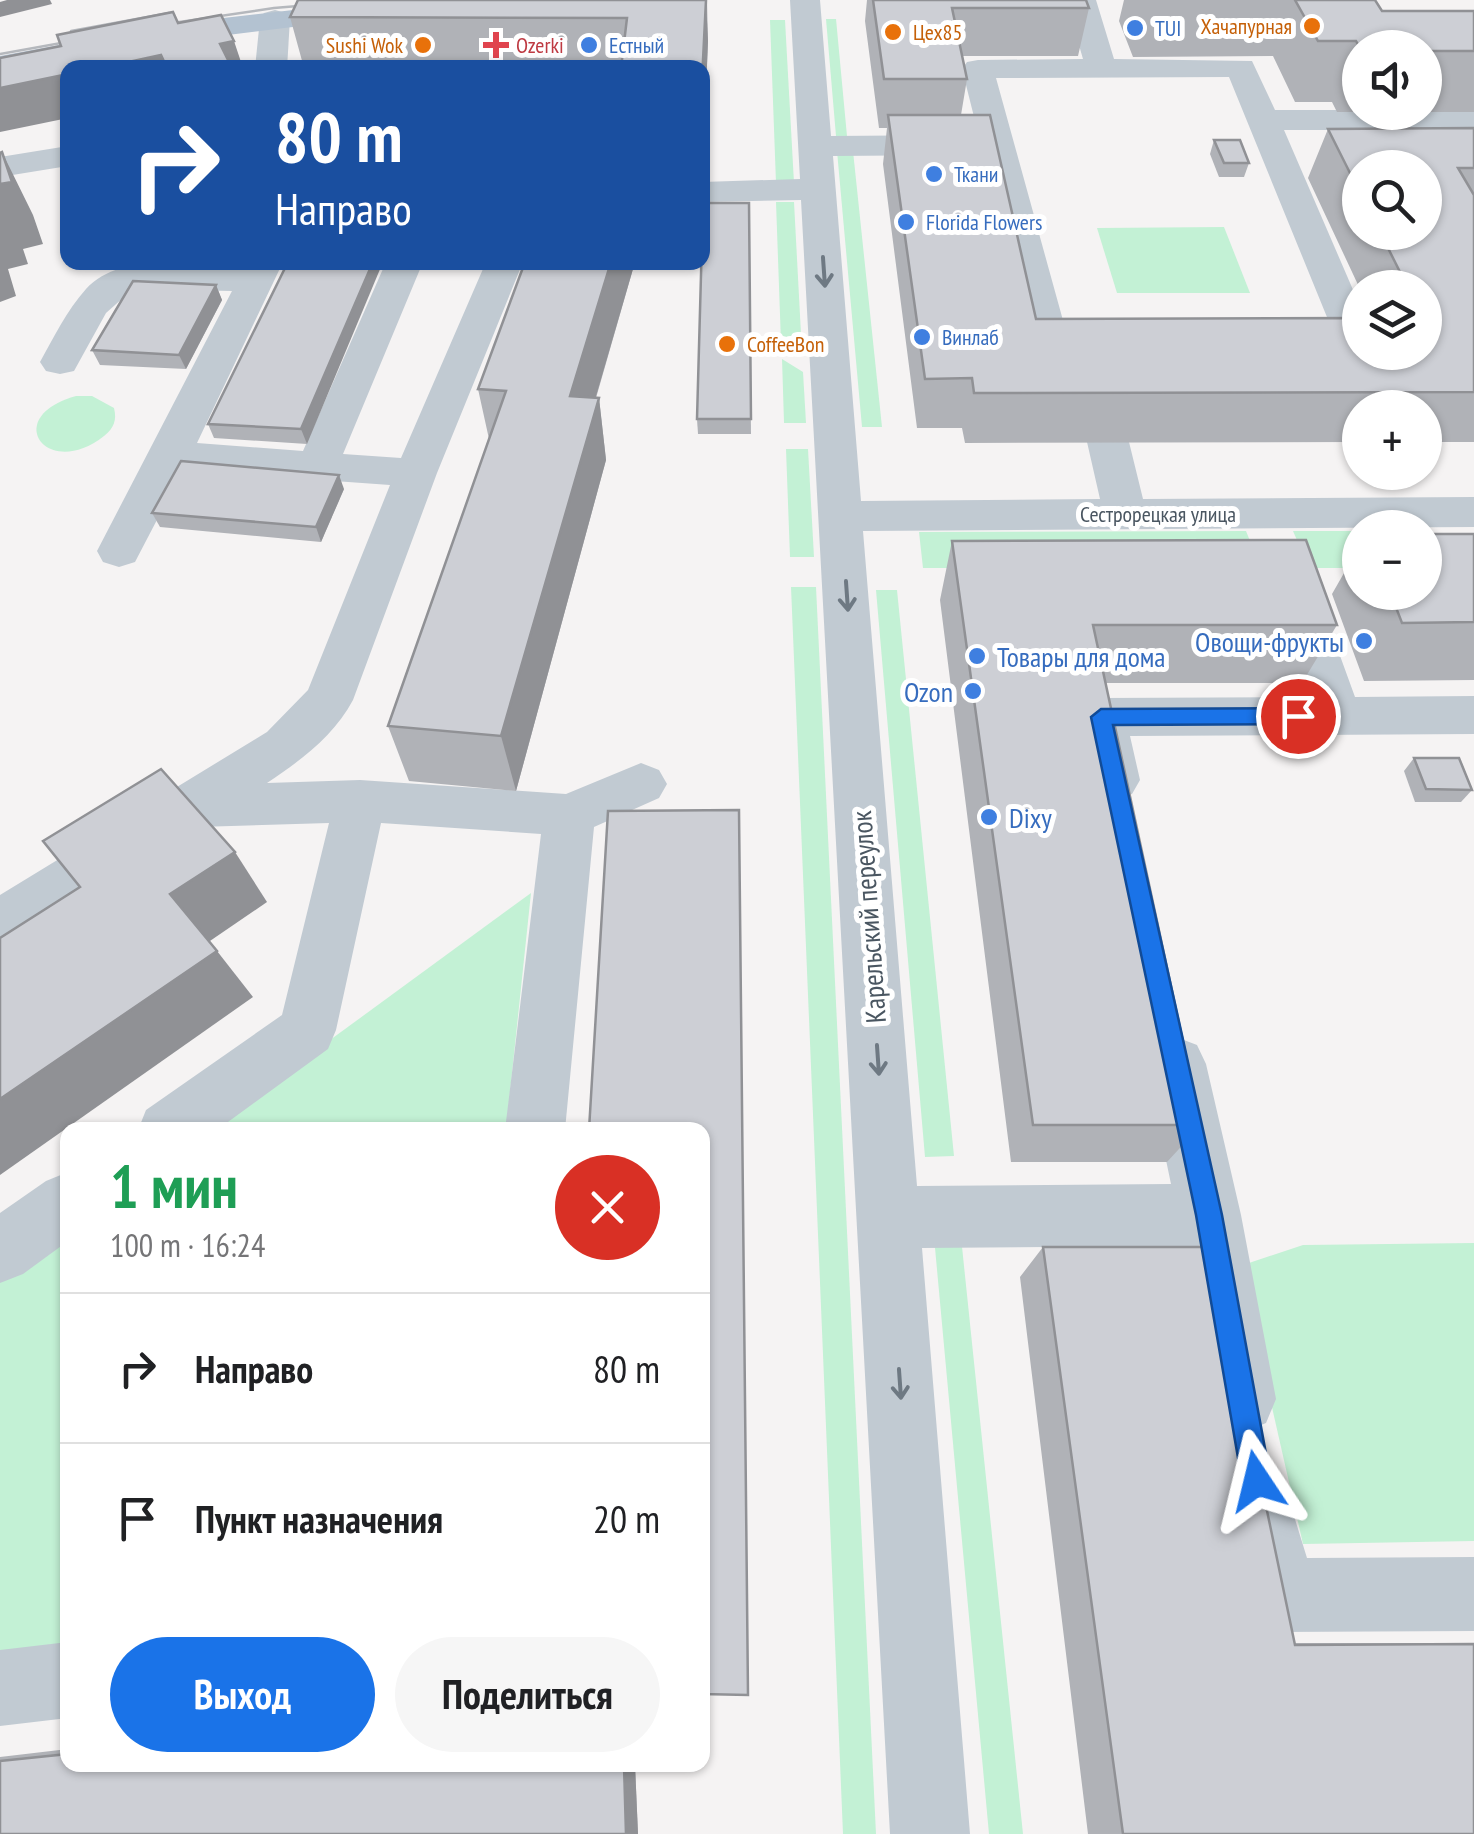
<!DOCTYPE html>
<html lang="ru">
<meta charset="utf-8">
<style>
body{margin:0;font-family:"PT Sans Narrow",sans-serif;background:#f6f6f6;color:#202124;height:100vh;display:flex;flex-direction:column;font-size:38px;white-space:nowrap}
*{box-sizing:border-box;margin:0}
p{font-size:32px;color:#757577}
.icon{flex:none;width:55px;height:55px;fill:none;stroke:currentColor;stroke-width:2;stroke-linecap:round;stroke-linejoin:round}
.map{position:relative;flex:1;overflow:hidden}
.side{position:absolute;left:60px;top:1122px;width:650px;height:650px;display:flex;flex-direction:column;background:#fff;border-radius:20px;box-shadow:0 2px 8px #0004}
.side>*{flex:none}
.banner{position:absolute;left:60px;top:60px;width:650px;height:210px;border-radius:20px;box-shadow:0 2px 8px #0004;background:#1a4fa0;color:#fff;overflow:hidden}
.fabs{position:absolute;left:1342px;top:30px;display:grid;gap:20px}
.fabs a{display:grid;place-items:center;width:100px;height:100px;border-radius:50%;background:#fff;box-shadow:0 2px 8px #0004;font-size:50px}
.pin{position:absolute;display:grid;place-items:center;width:85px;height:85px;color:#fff;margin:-42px;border:5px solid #fff;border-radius:50%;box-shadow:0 2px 10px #0007}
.me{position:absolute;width:110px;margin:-55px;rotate:350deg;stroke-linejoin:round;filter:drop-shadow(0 0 8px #0008)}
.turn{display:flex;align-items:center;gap:35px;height:210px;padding:0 50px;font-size:45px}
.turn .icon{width:130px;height:130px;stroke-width:2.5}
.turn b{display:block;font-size:70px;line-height:85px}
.round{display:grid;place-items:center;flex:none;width:105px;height:105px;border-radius:52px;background:#f6f6f6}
.head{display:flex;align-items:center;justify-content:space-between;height:170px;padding:0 50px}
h1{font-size:60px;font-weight:700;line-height:75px;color:#1e9e55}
.button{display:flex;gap:20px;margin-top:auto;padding:20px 50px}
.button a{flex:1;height:115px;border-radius:60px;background:#1a73e8;color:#fff;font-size:40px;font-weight:700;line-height:115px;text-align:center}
.button a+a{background:#f6f6f6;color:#202124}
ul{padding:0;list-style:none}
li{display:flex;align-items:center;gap:30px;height:150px;padding:0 50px;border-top:2px solid #e0e0e0}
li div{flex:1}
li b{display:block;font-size:38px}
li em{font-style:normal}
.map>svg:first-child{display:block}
</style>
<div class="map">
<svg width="1474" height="1834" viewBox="0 0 1474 1834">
<rect width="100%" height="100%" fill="#f5f3f3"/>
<g fill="#c3f1d5">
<path d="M826,19H836L847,136H836Z"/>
<path d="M770,20H785L794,183H776Z"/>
<path d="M837,151H853L882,427H862Z"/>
<path d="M776,202H794L802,353L781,343Z"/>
<path d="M1224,227L1250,293H1117L1097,228Z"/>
<path d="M782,359L803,372L806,423H784Z"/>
<path d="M76,396H92L114,408C117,420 114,428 104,436C47,481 0,417 76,396Z"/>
<path d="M786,449H808L814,557H790Z"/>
<path d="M1246,531L1261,568H923L919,532Z"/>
<path d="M1293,531H1360V568H1309Z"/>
<path d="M791,587H816L876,1834H843Z"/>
<path d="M876,590H897L954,1156L925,1157Z"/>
<path d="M531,893L506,1130H207Z"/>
<path d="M67,1232V1653L0,1663V1281Z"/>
<path d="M934,1237H961L1023,1834H989Z"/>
<path d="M1474,1243V1541L1303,1544L1240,1266L1303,1245Z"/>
</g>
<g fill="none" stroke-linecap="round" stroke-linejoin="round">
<g fill="#c1cad2" fill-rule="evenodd">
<path d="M790,0H820L831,136L962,135L974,138L979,145L974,152L962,155L833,156L861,501L1100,499L1087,442L1093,432L1108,428L1123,432L1129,442L1143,499L1474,497V527L863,531L917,1186L1171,1184L1146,1064L1155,1045L1176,1037L1197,1045L1206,1064L1241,1215L1276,1399L1266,1423L1242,1433L1218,1423L1208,1399L1183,1246L922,1248L970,1834H890L801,200L702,202V182L800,179Z"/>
<path d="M1066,0H1096L1114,59L1252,61L1275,110H1474V130H1284L1360,306V344L1048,348L1034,344L1029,336L962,69L967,62L978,60L1083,59ZM1229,77L1329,322L1064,324L996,78Z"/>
<path d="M275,10L286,13L290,19L287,68H255L260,19L264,13Z"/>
<path d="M68,146V166L0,177V157Z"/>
<path d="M246,262H283L197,443L303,451L386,262H423L343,454L401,458L486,262H523L437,473L353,700C334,736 300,761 267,783L360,780L566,794L641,763L659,770L667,784L659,798L594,827L565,1130H505L541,834L381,823L336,1030L328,1049L217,1130H138L146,1110L282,1015L329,823L198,827L20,941L0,948V895L267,732L308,690L390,485L183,470L135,562L119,567L103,562L97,551L232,291L133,289L106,313L74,371L60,374L46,371L40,362C54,337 67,310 86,289C123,249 195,267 243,269Z"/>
<path d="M1292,571L1308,575L1315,587L1355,697L1474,696V734L1130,736L1140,780L1132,794L1114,800L1096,794C1084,771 1071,727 1084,704L1101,698L1306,697L1269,587L1276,575Z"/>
<path d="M68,1172V1241L23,1274L0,1283V1213L46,1181Z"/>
<path d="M1265,1492L1290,1503L1307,1558L1474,1557V1631L1277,1632L1251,1621L1240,1595L1229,1528L1240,1503Z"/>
<path d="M68,1642V1718L0,1726V1650Z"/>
</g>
<path fill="#b3c2d1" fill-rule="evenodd" d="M363,2L374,5L378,11L374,17L171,42L0,74V56L171,24Z"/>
<g stroke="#b5b8bd" stroke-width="2.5">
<path d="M152,26L274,8L370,0"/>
<path d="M71,31L169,13"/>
<path d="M0,54L89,38"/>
</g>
</g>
<g fill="#b0b2b7" fill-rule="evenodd">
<path d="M298,0H707L708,41L703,161L702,68H304L290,17Z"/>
<path d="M867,0H1086L1089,8L1078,56H962L967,79L961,115L1036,319L1425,352V288H1360V289L1308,178L1328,129L1474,128V442H1425V408H1360V442L965,443L962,428H917L883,164L887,128H879L865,21ZM1360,168L1425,232H1360Z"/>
<path d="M1124,0H1375L1382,11H1474V112H1425V48H1360V112H1337L1332,102H1295L1273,56L1133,57L1119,21Z"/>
<path d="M1214,140L1249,163L1244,177H1219L1210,154Z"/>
<path d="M749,203L751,434H698L697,419Z"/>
<path d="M288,262L307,444L214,438L208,424Z"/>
<path d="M525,262H635L596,398H599L606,460L516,791L409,781L388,726L489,439L478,389Z"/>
<path d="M216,285L222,300L186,369L100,365L92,350Z"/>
<path d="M344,489L321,542L160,527L152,513Z"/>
<path d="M1474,534V680L1364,681L1332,594L1360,545V592H1425Z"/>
<path d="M952,541L1337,625L1302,683H1105L1201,1125L1167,1162H1011L940,600Z"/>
<path d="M1414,758L1472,790L1461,802H1415L1404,771Z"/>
<path d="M1043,1247L1295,1643H1474V1834H1088L1020,1277Z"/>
<path d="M68,1749V1765H635L638,1834H0V1757Z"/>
</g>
<g fill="#909195">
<path d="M7,0H50L52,4L0,17V2Z"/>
<path d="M706,0L708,41L703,161L702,80Z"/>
<path d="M234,41L243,68H228L220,44Z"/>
<path d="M161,55L166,68H101Z"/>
<path d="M68,74V118L0,132V88Z"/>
<path d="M2,152L33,215L43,244L23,249L28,264L8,269L16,296L0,302V184Z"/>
<path d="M373,262H383L307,444L301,429Z"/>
<path d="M611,262H635L578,458L570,396Z"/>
<path d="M216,285L222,300L186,369L179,355Z"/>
<path d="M599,398L606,460L516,791L501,736Z"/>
<path d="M339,475L344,489L321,542L316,527Z"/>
<path d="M235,852L267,902L207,943L170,894Z"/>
<path d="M217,951L253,997L0,1175V1099Z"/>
<path d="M624,1765H635L638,1834H626Z"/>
</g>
<g fill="#cdcfd5" stroke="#909195" stroke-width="2.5">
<path d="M298,0H706L702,80V68H621L627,18L290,17Z"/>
<path d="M873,0H1086L1089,8H952L967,79H884Z"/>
<path d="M1295,0H1375L1382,11H1474V51H1425V48H1360L1356,41H1318Z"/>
<path d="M173,12L178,23L221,15L234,41L220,44L232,68H167L161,55L101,68H68V74L0,88V58L61,46L57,35Z"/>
<path d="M888,115H990L1036,319L1360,318V352H1425V288H1408L1380,232H1425V168H1360V193L1328,129L1474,128V168H1458L1474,195V392L974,393L972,378L925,379Z"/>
<path d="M1214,140H1240L1249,163H1224Z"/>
<path d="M2,152L12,182L0,184V153Z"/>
<path d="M703,203H749L751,419H697Z"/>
<path d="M288,262H373L301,429L208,424Z"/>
<path d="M525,262H611L570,396L599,398L501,736L388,726L506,391L478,389Z"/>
<path d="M133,281L216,285L179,355L92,350Z"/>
<path d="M181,461L339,475L316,527L152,513Z"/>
<path d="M1425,534H1474V622L1402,623L1390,592H1425Z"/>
<path d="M1306,540L1337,625H1093L1201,1125H1033L952,541Z"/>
<path d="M1414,758H1459L1472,790L1426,789Z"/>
<path d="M161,769L235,852L170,894L217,951L0,1099V938L80,887L43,841Z"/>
<path d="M739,810L748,1695L702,1694V1130H589L608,811Z"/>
<path d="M1043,1247H1212L1295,1645L1474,1644V1834H1123Z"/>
<path d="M68,1754V1765H624L626,1834H0V1761Z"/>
</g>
<defs><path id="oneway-shaft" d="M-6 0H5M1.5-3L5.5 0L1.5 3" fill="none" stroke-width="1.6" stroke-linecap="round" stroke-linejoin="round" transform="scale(2.5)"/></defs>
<g stroke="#6e7983">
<use href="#oneway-shaft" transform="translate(824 272) rotate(86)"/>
<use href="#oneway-shaft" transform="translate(847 596) rotate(86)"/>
<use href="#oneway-shaft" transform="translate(878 1060) rotate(86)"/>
<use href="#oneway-shaft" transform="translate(900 1384) rotate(86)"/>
</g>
<path fill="#1a73e8" stroke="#114b97" stroke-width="2.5" d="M1298,708L1308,716L1298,724L1113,725L1222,1215L1271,1481L1267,1491L1257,1495L1246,1491L1242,1481L1196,1215L1091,717L1101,709Z"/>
<g fill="#e8710a" stroke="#fff" stroke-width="4">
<circle cx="1312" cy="26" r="10"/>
<circle cx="893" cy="32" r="10"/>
<circle cx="423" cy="45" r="10"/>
<circle cx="727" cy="344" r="10"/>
</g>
<g fill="#3f7fe0" stroke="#fff" stroke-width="4">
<circle cx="1135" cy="28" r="10"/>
<circle cx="589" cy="45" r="10"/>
<circle cx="934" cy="174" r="10"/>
<circle cx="906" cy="222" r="10"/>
<circle cx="922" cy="337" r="10"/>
<circle cx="1364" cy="641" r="10"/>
<circle cx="977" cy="656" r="10"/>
<circle cx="973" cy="691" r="10"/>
<circle cx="989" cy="817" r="10"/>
</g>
<path fill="#e0444e" stroke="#fff" stroke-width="4" d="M491 30h10v10h10v10h-10v10h-10v-10h-10v-10h10z"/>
<g text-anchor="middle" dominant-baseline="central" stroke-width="10" stroke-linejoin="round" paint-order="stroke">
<g font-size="22" fill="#c56008" stroke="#fff" text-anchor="end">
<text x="1292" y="26">Хачапурная</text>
<text x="913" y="32" text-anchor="start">Цех85</text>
<text x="403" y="45">Sushi Wok</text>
<text x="747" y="344" text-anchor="start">CoffeeBon</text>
</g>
<g font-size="22" fill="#366cbe" stroke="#fff" text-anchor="start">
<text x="1155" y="28">TUI</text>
<text x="609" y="45">Естный</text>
<text x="954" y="174">Ткани</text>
<text x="926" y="222">Florida Flowers</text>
<text x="942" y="337">Винлаб</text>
</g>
<g font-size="22" fill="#be3a42" stroke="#fff" text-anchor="start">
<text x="516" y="45">Ozerki</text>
</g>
<g font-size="22" fill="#4a5661" stroke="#fff">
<text x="1158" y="514">Сестрорецкая улица</text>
</g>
<g font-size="28" fill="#366cbe" stroke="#fff" text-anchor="end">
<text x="1344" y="641">Овощи-фрукты</text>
<text x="997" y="656" text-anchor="start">Товары для дома</text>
<text x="953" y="691">Ozon</text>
<text x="1009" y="817" text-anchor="start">Dixy</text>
</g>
<g font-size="28" fill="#4a5661" stroke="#fff">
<text transform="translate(868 917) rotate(-94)">Карельский переулок</text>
</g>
</g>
</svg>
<div class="fabs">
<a><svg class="icon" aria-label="sound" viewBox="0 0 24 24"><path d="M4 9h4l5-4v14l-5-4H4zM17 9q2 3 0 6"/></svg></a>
<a><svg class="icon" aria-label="search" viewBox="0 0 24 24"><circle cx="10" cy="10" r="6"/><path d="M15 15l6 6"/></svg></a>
<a><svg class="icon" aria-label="layers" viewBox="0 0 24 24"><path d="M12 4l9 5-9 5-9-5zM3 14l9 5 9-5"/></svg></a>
<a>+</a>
<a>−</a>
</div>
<div class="pin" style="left:1298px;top:716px;background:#d93025"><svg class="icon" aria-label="arrive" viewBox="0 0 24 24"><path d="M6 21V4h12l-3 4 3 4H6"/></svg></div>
<svg class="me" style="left:1257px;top:1481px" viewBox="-20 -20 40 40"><path d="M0-17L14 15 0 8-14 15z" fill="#1a73e8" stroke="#fff" stroke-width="4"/></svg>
<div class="banner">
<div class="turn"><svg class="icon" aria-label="right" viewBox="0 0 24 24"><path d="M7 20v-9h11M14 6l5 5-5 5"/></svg><div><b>80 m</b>Направо</div></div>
</div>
<section class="side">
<div class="head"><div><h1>1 мин</h1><p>100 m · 16:24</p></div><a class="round" style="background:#d93025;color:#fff"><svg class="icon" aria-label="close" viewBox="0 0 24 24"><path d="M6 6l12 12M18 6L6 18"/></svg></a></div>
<ul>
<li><svg class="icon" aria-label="right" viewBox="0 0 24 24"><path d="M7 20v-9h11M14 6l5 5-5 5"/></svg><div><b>Направо</b></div><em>80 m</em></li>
<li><svg class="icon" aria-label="arrive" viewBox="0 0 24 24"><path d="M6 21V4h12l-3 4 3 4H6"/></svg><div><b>Пункт назначения</b></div><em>20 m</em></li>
</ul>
<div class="button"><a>Выход</a><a>Поделиться</a></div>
</section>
</div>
